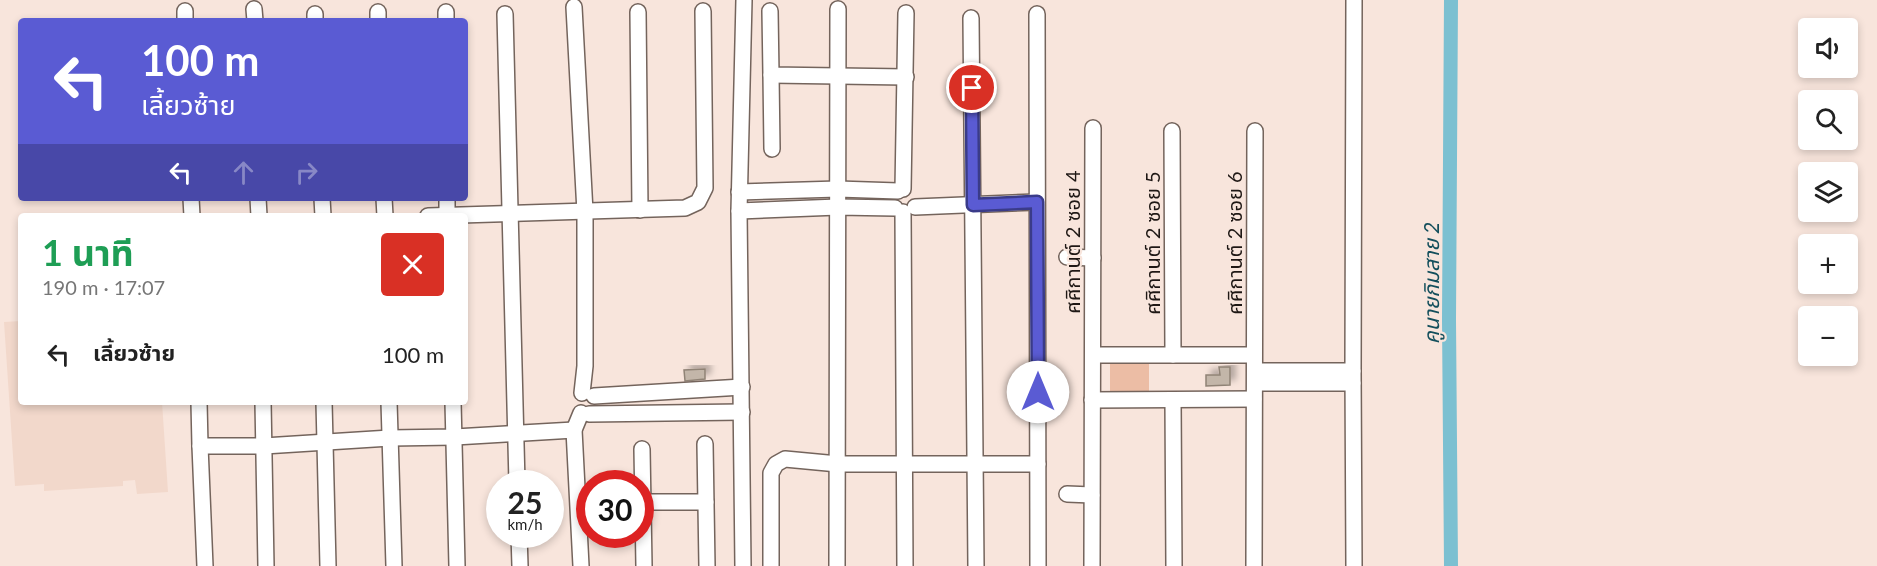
<!DOCTYPE html>
<html lang="th">
<meta charset="utf-8">
<style>
body{margin:0;font-family:Lato,"Noto Sans Thai",sans-serif;background:#f2f2f2;color:#222;height:100vh;display:flex;flex-direction:column;font-size:22px;white-space:nowrap}
*{box-sizing:border-box;margin:0}
p{font-size:20px;color:#767676}
.icon{flex:none;width:33px;height:33px;fill:none;stroke:currentColor;stroke-width:2;stroke-linecap:round;stroke-linejoin:round}
.map{position:relative;flex:1;overflow:hidden}
.panel{position:absolute;left:18px;top:213px;width:450px;height:192px;display:flex;flex-direction:column;background:#fff;border-radius:6px;box-shadow:0 3px 9px #0003}
.panel>*{flex:none}
.guide{position:absolute;left:18px;top:18px;width:450px;height:183px;border-radius:6px;box-shadow:0 3px 9px #0003;background:#5a5bd3;color:#fff;overflow:hidden}
.buttons{position:absolute;left:1798px;top:18px;display:grid;gap:12px}
.buttons a{display:grid;place-items:center;width:60px;height:60px;border-radius:6px;background:#fff;box-shadow:0 3px 9px #0003;font-size:30px}
.speed{position:absolute;left:486px;top:470px;display:flex;gap:12px;font-size:30px;font-weight:700;text-align:center}
.speed>*{display:grid;place-content:center;width:78px;height:78px;border-radius:50%;background:#fff;box-shadow:0 3px 9px #0003;line-height:1}
.speed small{font-size:15px;font-weight:400}
.speed .limit{border:9px solid #d22;background:#fff;color:#111}
.pin{position:absolute;display:grid;place-items:center;width:51px;height:51px;color:#fff;margin:-26px;border:3px solid #fff;border-radius:50%;box-shadow:0 2px 6px #0007}
.me{position:absolute;width:66px;margin:-33px;rotate:0deg;stroke-linejoin:round;filter:drop-shadow(0 0 4px #0008)}
.turn{display:flex;align-items:center;gap:21px;height:126px;padding:0 24px;font-size:27px}
.turn .icon{width:78px;height:78px;stroke-width:2.5}
.turn b{display:block;font-size:42px;line-height:51px}
.lanes{display:flex;align-items:center;height:57px;padding:0 24px;background:#0003;justify-content:center;gap:30px;direction:ltr}
.lanes .off{opacity:.35}
.round{display:grid;place-items:center;flex:none;width:63px;height:63px;border-radius:6px;background:#f2f2f2}
.head{display:flex;align-items:center;justify-content:space-between;height:102px;padding:0 24px}
h1{font-size:36px;font-weight:700;line-height:45px;color:#1e9e55}
ul{padding:0;list-style:none}
li{display:flex;align-items:center;gap:18px;height:78px;padding:0 24px}
li div{flex:1}
li b{display:block;font-size:22px}
li em{font-style:normal}
.map>svg:first-child{display:block}
</style>
<div class="map">
<svg width="1877" height="566" viewBox="0 0 1877 566">
<defs>
<filter id="shadow"><feDropShadow dx="5.5" dy="-5.5" stdDeviation="3" flood-color="#0004"/></filter>
</defs>
<rect width="100%" height="100%" fill="#f8e5dc"/>
<path fill="#f2d8cb" d="M21,321V402H162L168,492L137,494L135,480L123,481V486L44,491V484L15,486L4,322Z"/>
<path fill="#ecbda5" d="M1110,361H1149V394L1110,395Z"/>
<g fill="none" stroke-linecap="round" stroke-linejoin="round">
<path stroke="#7cc0d1" stroke-width="14" d="M1451,0L1449,320L1451,566"/>
</g>
<g fill="#c3b6a9" stroke="#908376" stroke-width="1.5" filter="url(#shadow)">
<path d="M1219,367H1230V385L1206,386V375H1220Z"/>
<path d="M705,369V379L685,381L684,370Z"/>
</g>
<g fill="none" stroke-linecap="round" stroke-linejoin="round">
<g stroke="#74645c" stroke-width="18">
<g id="street">
<path d="M1354,0L1353,371L1354,566"/>
<path d="M574,7L585,212V366L582,393"/>
<path d="M254,9L255,21"/>
<path d="M185,11V21"/>
<path d="M770,11L771,75L906,77"/>
<path d="M378,12V21"/>
<path d="M446,12V21"/>
<path d="M638,12L640,210"/>
<path d="M315,14V21"/>
<path d="M505,14L517,483"/>
<path d="M1037,14L1038,566"/>
<path d="M971,18L976,566"/>
<path d="M771,75L772,149"/>
<path d="M1172,131L1173,355"/>
<path d="M903,189L906,13"/>
<path d="M739,192L838,189L898,191"/>
<path d="M191,198L192,216"/>
<path d="M258,198L259,216"/>
<path d="M322,198L323,216"/>
<path d="M384,198L385,216"/>
<path d="M447,198V216"/>
<path d="M915,207L1037,202"/>
<path d="M739,211L838,207L895,208"/>
<path d="M903,212L905,566"/>
<path d="M428,216L685,208L698,202L705,188L703,11"/>
<path d="M1067,257L1093,258"/>
<path d="M1093,355H1254"/>
<path d="M1255,371H1353"/>
<path d="M1255,383H1353"/>
<path d="M594,396L742,387"/>
<path d="M1092,400L1254,399"/>
<path d="M1173,400L1174,566"/>
<path d="M199,402L200,446H264L390,438L455,437L574,430"/>
<path d="M263,402L266,566"/>
<path d="M324,402L328,566"/>
<path d="M389,402L394,566"/>
<path d="M453,402L457,566"/>
<path d="M589,414L742,412"/>
<path d="M705,444L707,566"/>
<path d="M200,446L205,566"/>
<path d="M642,449L644,566"/>
<path d="M1067,494L1092,495"/>
<path d="M640,502H706"/>
<path d="M519,534L520,566"/>
<path d="M581,566L574,430L581,413"/>
<path d="M743,566L739,211L744,0"/>
<path d="M771,566V473L776,464L785,459L838,464H1038"/>
<path d="M837,566L838,9"/>
<path d="M1092,566L1093,128"/>
<path d="M1254,566L1255,131"/>
</g>
</g>
<use href="#street" stroke="#fff" stroke-width="15"/>
</g>
<g fill="none" stroke-linecap="round" stroke-linejoin="round">
<g stroke="#3a3b89" stroke-width="15">
<path id="route" d="M972,88L973,205L1037,202L1038,392"/>
</g>
<use href="#route" stroke="#5a5bd3" stroke-width="10"/>
</g>
<g text-anchor="middle" dominant-baseline="central" stroke-width="4.5" stroke-linejoin="round" paint-order="stroke">
<g font-size="20" fill="#1f1815" stroke="#f8e5dc">
<text transform="translate(1072 242) rotate(-90)">ศศิกานต์ 2 ซอย 4</text>
<text transform="translate(1152 243) rotate(-90)">ศศิกานต์ 2 ซอย 5</text>
<text transform="translate(1234 243) rotate(-90)">ศศิกานต์ 2 ซอย 6</text>
</g>
<g font-size="21" font-style="italic" fill="#144f5c" stroke="#f8e5dc">
<text transform="translate(1430 283) rotate(-90)">คูนายกิมสาย 2</text>
</g>
</g>
</svg>
<div class="buttons">
<a><svg class="icon" aria-label="sound" viewBox="0 0 24 24"><path d="M4 9h4l5-4v14l-5-4H4zM17 9q2 3 0 6"/></svg></a>
<a><svg class="icon" aria-label="search" viewBox="0 0 24 24"><circle cx="10" cy="10" r="6"/><path d="M15 15l6 6"/></svg></a>
<a><svg class="icon" aria-label="layers" viewBox="0 0 24 24"><path d="M12 4l9 5-9 5-9-5zM3 14l9 5 9-5"/></svg></a>
<a>+</a>
<a>−</a>
</div>
<div class="speed"><div>25<small>km/h</small></div><div class="limit">30</div></div>
<div class="pin" style="left:972px;top:88px;background:#d93025"><svg class="icon" aria-label="arrive" viewBox="0 0 24 24"><path d="M6 21V4h12l-3 4 3 4H6"/></svg></div>
<svg class="me" style="left:1038px;top:392px" viewBox="-20 -20 40 40"><circle r="19" fill="#fff"/><path d="M0-13L10 11 0 6-10 11z" fill="#5a5bd3"/></svg>
<div class="guide">
<div class="turn"><svg class="icon" aria-label="left" viewBox="0 0 24 24"><path d="M17 20v-9H6M10 6l-5 5 5 5"/></svg><div><b>100 m</b>เลี้ยวซ้าย</div></div>
<div class="lanes"><svg class="icon" aria-label="left" viewBox="0 0 24 24"><path d="M17 20v-9H6M10 6l-5 5 5 5"/></svg><svg class="icon off" aria-label="ahead" viewBox="0 0 24 24"><path d="M12 20V5M6 11l6-6 6 6"/></svg><svg class="icon off" aria-label="right" viewBox="0 0 24 24"><path d="M7 20v-9h11M14 6l5 5-5 5"/></svg></div>
</div>
<section class="panel">
<div class="head"><div><h1>1 นาที</h1><p>190 m · 17:07</p></div><a class="round" style="background:#d93025;color:#fff"><svg class="icon" aria-label="close" viewBox="0 0 24 24"><path d="M6 6l12 12M18 6L6 18"/></svg></a></div>
<ul>
<li><svg class="icon" aria-label="left" viewBox="0 0 24 24"><path d="M17 20v-9H6M10 6l-5 5 5 5"/></svg><div><b>เลี้ยวซ้าย</b></div><em>100 m</em></li>
</ul>
</section>
</div>
